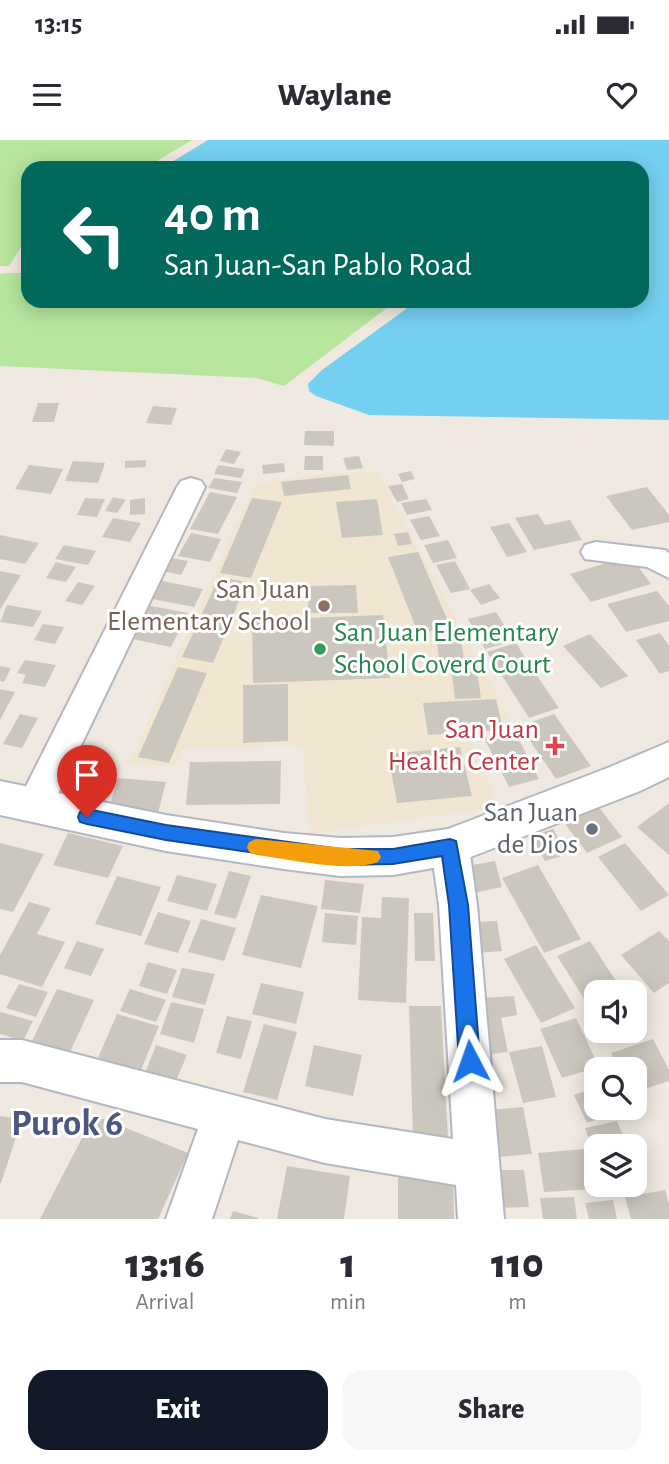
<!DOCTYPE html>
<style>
body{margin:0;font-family:"Alegreya Sans",sans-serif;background:#f7f7f7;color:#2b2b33;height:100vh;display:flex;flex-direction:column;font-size:26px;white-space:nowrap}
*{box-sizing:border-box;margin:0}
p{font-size:23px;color:#7c7c81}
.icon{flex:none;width:38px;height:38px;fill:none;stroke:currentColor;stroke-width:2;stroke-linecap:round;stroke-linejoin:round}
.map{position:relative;height:1079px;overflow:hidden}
.panel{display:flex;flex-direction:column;background:#fff;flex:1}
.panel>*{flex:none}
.banner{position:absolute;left:21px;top:21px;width:628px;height:147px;border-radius:21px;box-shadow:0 4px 18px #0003;background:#00695c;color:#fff;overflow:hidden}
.tools{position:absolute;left:584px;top:840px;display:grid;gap:14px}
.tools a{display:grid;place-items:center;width:63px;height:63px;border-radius:14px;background:#fff;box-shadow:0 4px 18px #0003;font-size:35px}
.pin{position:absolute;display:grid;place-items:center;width:60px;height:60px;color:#fff;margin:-72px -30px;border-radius:50% 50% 50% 0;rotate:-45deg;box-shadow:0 0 7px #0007}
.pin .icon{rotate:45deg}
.me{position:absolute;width:77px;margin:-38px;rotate:356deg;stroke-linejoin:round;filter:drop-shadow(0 0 5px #0008)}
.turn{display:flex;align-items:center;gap:24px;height:147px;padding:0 28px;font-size:32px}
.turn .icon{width:91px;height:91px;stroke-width:2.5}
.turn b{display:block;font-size:49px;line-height:60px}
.eta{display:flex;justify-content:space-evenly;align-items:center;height:119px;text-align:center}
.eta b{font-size:42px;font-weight:800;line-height:49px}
.action{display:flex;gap:14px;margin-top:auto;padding:14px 28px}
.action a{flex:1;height:80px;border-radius:21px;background:#111827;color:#fff;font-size:28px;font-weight:800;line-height:80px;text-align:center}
.action a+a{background:#f7f7f7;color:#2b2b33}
.status{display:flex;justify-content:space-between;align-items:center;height:49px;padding:0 35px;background:#fff;direction:ltr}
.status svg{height:19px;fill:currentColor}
header{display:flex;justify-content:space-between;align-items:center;height:91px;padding:0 28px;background:#fff;font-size:32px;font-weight:800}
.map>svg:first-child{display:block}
</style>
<div class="status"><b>13:15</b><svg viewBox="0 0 49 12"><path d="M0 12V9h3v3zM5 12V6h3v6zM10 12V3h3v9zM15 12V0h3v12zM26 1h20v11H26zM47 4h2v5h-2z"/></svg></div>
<header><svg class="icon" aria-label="menu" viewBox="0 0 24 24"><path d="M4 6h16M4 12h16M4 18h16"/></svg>Waylane<svg class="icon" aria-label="heart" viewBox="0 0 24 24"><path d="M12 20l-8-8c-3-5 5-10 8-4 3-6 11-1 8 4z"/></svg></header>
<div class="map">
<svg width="669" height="1079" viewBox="0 0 669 1079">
<rect width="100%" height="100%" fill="#efe9e1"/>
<path fill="#f0e6d1" d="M377,332L515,589L470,599L499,667L310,694L302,606L181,608L177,626L129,624L254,344L326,333Z"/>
<g fill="#b6e59e">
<path d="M0,0H192L145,28H28V96L9,126H0Z"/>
<path d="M8,133H28V161H396L284,246L256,238L0,226V134Z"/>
</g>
<path fill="#75cff0" d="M208,0H669V280L369,275L316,256L309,251L308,244L322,230L417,161H642V28H162Z"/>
<g fill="#cbc7bf">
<path d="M38,263H59L54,282H32Z"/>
<path d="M153,266L177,268L171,285L146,283Z"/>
<path d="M305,291H334V306L304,305Z"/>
<path d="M226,309L241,312L234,324L220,321Z"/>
<path d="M305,316H323V330H304Z"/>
<path d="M359,316L363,328L347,330L343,318Z"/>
<path d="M146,320V327L125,328V321Z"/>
<path d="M73,321L105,323L98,343L65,341Z"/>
<path d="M284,323L285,332L263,334L262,325Z"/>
<path d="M29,325L63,329L51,354L15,349Z"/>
<path d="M218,325L245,329L241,338L214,334Z"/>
<path d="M411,331L415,339L402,342L398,334Z"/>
<path d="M348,335L351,349L284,356L281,342Z"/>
<path d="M214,338L242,342L237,353L208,348Z"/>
<path d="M402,344L409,359L397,362L388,346Z"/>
<path d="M647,347L669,375V382L632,390L606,356Z"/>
<path d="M210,352L237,357L218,394L190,389Z"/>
<path d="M113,357L126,360L117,373L105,371Z"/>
<path d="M85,358L105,359L97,377L77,375Z"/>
<path d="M145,358V374L130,375V360Z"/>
<path d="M252,358L282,362L251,438L220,433Z"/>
<path d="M377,359L383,395L342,398L336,362Z"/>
<path d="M426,359L432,370L407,375L401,363Z"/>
<path d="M538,374L545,385L570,380L582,400L534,410L515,378Z"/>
<path d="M429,376L440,396L421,400L410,380Z"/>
<path d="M113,378L141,383L130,402L102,397Z"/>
<path d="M509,383L527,412L507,417L490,387Z"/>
<path d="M408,392L412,404L398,406L394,394Z"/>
<path d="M191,393L221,399L210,422L178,416Z"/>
<path d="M0,395L39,403L25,424L0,419Z"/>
<path d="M448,400L457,418L433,423L424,405Z"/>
<path d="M64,405L96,411L88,425L55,419Z"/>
<path d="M418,412L451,488L418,493L388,417Z"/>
<path d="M630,416L651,444L591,462L570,434Z"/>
<path d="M165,417L188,421L181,435L158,430Z"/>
<path d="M455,421L470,449L451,453L436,425Z"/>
<path d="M56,422L76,427L66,442L46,438Z"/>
<path d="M0,431L21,435L0,470Z"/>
<path d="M219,437L247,442L213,523L182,517Z"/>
<path d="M157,440L203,449L194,467L147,458Z"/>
<path d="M78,442L95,446L82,465L65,461Z"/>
<path d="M489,444L500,458L481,465L470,450Z"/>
<path d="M356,445L358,473H308V446Z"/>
<path d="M657,451L669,466V481L626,492L607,464Z"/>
<path d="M136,463L188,473L171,507L118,496Z"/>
<path d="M7,465L42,471L33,487L0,482Z"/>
<path d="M496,472L514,501L485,509L468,479Z"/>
<path d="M383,475L390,538L253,543L252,480Z"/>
<path d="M43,484L64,487L55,504L34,500Z"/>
<path d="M660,493L669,506V531L660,534L636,500Z"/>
<path d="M460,494L465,525L440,526L436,495Z"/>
<path d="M590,494L628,536L601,548L563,506Z"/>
<path d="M516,503L527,521L559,568L529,578L487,512Z"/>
<path d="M25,520L56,525L45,547L22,543L26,535L17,533Z"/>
<path d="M476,525L481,558L455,559L451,526Z"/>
<path d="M0,526L11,528L4,542L0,541Z"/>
<path d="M178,527L207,533L169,623L138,617Z"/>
<path d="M288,544V601L243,603V545Z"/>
<path d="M0,549L15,552L0,580Z"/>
<path d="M496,559L503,590L428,595L423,563Z"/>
<path d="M20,574L38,578L22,608L3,604Z"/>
<path d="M554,574L591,626L556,639L520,586Z"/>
<path d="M514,590L539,639L509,647L484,598Z"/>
<path d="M460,607L472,656L397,663L388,614Z"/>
<path d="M281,621L280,664L186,665L190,622Z"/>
<path d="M118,638L166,642L157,677L108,672Z"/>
<path d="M669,663V715L637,687Z"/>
<path d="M597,665L622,697L587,713L563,681Z"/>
<path d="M553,689L568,714L545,721L531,696Z"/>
<path d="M68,693L123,706L108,738L53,725Z"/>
<path d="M0,703L44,714L13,772L0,769Z"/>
<path d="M625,703L669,755L641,771L598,717Z"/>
<path d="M495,721L502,747L468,754L461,727Z"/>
<path d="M538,725L581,799L544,813L502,738Z"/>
<path d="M229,731L251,736L236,779L214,774Z"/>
<path d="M177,735L217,744L207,771L167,761Z"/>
<path d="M117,736L161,747L141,796L95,784Z"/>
<path d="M325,740L364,744L360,773L321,769Z"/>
<path d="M261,755L318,766L301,828L242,815Z"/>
<path d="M382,757L409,758L406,863L358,860L362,777L381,778Z"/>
<path d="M29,762L51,768L37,794L65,802L42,847L0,834V815Z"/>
<path d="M158,772L191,781L178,813L144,804Z"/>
<path d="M325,773L358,776L356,805L322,802Z"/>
<path d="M414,773H433L435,821H415Z"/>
<path d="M201,779L236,788L224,821L188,812Z"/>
<path d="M497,781L502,811L478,813L472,782Z"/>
<path d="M659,791L669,801V843L654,853L621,815Z"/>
<path d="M77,801L104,809L91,836L64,828Z"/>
<path d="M590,801L623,852H597V879L557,816Z"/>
<path d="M536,805L575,868L541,883L504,819Z"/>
<path d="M148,822L177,830L167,854L139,846Z"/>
<path d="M182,828L215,834L205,865L172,857Z"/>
<path d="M261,843L304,852L296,884L252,874Z"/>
<path d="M19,844L48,852L36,877L6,868Z"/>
<path d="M57,849L94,860L70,912L32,901Z"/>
<path d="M130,849L166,860L156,882L120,871Z"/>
<path d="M514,856L517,875L501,878L508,912L476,916L468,859Z"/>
<path d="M171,862L204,869L194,903L160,894Z"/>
<path d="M409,866H441L448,998L413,997Z"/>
<path d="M0,872L33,881L23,901L0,894Z"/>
<path d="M635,872L645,891L613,902L608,891H635Z"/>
<path d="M117,874L159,886L141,930L98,918Z"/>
<path d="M227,876L252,881L241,919L216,913Z"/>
<path d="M576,878L599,927L562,938L540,889Z"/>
<path d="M264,884L297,892L277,960L243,952Z"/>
<path d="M653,899L669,930V941L635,952V929H619L611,913Z"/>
<path d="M156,905L187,915L175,943L145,933Z"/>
<path d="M314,905L362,915L353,956L305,946Z"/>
<path d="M542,906L556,957L523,963L509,912Z"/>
<path d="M597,947V968H621L622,971L587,983L574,955Z"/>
<path d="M523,967L532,1014L487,1018L478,971Z"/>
<path d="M94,975L188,1013L158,1079H40Z"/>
<path d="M0,976L22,979L1,1043H0Z"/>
<path d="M617,981L627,1006H597L596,1021L585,988Z"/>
<path d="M585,1009L594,1049L544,1052L538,1013Z"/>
<path d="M287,1026L350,1036L344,1079H277Z"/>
<path d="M479,1030H524L529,1067L484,1068Z"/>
<path d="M398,1036L453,1038L454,1079H398Z"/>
<path d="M665,1050L669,1064V1079H631L625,1057Z"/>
<path d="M574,1057L577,1079H543L540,1058Z"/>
<path d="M613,1060L617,1079H589L585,1063Z"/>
<path d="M233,1071L258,1078V1079H230Z"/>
</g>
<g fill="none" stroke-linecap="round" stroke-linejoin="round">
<g stroke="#b4b7c1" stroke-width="4">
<g id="street">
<path d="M191,338L201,341L205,347L52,666L47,677L34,681L21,677L16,666L177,347L181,341Z"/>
<path d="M596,402L665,410L669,413V438L647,427L585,419L581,412L585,405Z"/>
<path d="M450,691L463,696L469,707L477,765L504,1079H458L456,1045L325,1023L238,1000L212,1079H166L198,989L22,942H0V900H22L325,979L453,999L439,765L431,707L437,696Z"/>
</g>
</g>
<g stroke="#b4b7c1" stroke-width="4">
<path id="secondary" d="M669,602V637L640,651L450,725L393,735L340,736L284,729L166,711L0,675V641L166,675L284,693L340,698L393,697L448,689L610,627Z"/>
</g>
<use href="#street" fill="#fff" fill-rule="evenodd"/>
<use href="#secondary" fill="#fff" fill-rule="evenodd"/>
</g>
<path fill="#1a73e8" stroke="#114b97" stroke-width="2" d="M87,669L166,685L340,709H393L450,699L456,701L468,765L480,921L477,928L470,931L462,928L459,921L449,765L442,716L393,724L340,725L166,700L87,684L80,682L78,677L80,672Z"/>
<path fill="#f59e0b" d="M256,699L378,711L381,717L378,722C347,733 289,719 256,715L249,712L247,707L249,702Z"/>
<circle fill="#8d6e63" stroke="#fff" stroke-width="2.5" cx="324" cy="466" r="7"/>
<circle fill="#2e9e5b" stroke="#fff" stroke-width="2.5" cx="320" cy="509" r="7"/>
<path fill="#e0444e" stroke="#fff" stroke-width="2.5" d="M551.5 595.5h7v7h7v7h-7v7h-7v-7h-7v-7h7z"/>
<circle fill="#6b7280" stroke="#fff" stroke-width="2.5" cx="592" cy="689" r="7"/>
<g text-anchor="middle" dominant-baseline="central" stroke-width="6" stroke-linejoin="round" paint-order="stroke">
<g font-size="28" fill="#785e54" stroke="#fff" text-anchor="end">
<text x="310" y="450">San Juan<tspan x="310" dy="32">Elementary School</tspan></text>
</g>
<g font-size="28" fill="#27864d" stroke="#fff" text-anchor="start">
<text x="334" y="493">San Juan Elementary<tspan x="334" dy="32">School Coverd Court</tspan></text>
</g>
<g font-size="28" fill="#be3a42" stroke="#fff" text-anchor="end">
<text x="539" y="590">San Juan<tspan x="539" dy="32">Health Center</tspan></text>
</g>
<g font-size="28" fill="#5b616d" stroke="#fff" text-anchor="end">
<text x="578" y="673">San Juan<tspan x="578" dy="32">de Dios</tspan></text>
</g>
<g font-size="37" font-weight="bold" fill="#4d5680" stroke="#fff">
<text x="67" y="983">Purok 6</text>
</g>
</g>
</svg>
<div class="tools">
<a><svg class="icon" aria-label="sound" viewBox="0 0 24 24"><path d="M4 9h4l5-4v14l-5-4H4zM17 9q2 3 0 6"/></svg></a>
<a><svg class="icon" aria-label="search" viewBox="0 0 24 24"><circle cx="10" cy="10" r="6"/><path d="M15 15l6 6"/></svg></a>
<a><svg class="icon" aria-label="layers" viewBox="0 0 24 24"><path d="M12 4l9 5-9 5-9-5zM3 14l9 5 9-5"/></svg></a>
</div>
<div class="pin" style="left:87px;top:677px;background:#d93025"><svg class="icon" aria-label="arrive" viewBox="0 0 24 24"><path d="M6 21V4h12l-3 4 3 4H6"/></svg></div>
<svg class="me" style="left:470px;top:921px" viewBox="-20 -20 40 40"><path d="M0-17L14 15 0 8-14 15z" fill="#1a73e8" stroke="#fff" stroke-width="4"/></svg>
<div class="banner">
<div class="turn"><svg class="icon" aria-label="left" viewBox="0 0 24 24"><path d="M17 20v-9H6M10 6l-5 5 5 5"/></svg><div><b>40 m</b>San Juan-San Pablo Road</div></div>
</div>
</div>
<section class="panel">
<div class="eta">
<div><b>13:16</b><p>Arrival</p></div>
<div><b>1</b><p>min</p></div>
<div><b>110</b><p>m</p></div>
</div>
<div class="action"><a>Exit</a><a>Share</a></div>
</section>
